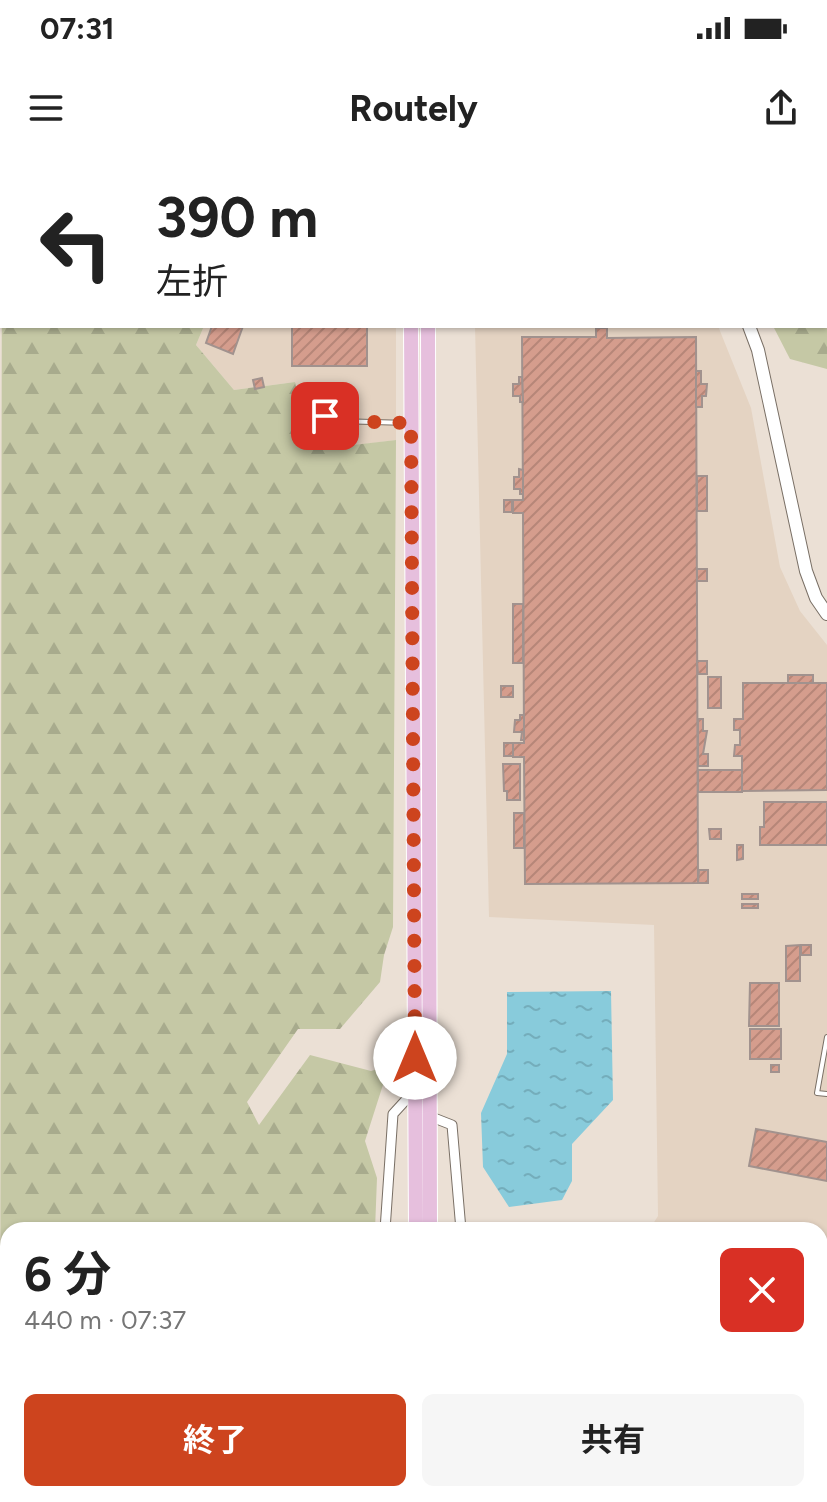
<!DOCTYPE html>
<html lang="ja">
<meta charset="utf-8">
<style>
body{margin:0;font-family:Figtree,"Noto Sans JP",sans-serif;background:#f6f6f6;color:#222;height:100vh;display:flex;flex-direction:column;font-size:30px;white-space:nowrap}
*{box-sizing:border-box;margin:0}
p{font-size:26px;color:#767676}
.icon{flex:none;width:44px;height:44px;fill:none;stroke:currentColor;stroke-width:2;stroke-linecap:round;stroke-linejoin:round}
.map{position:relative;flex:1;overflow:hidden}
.side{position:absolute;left:0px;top:1062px;width:828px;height:280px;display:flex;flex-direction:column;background:#fff;border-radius:24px 24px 0 0;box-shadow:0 2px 6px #0004}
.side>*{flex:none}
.top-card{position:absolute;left:0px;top:0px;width:828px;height:168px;box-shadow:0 2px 6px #0004;background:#fff;color:#222;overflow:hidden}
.pin{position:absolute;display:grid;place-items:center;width:68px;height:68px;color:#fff;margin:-34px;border-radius:16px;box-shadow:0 4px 12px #0006}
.me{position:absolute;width:88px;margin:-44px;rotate:0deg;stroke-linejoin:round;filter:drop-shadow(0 0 6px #0008)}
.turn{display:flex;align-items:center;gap:28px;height:168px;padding:0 24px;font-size:36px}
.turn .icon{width:104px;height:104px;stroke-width:2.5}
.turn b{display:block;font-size:56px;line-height:68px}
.round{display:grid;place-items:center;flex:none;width:84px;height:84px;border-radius:12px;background:#f6f6f6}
.headline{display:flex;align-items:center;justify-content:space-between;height:136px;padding:0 24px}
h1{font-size:48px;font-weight:700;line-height:60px}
.action{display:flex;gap:16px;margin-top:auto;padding:16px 24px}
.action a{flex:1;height:92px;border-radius:12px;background:#cd441e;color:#fff;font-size:32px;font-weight:700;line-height:92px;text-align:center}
.action a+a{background:#f6f6f6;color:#222}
.status{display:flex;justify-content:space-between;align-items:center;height:56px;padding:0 40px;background:#fff;direction:ltr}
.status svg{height:22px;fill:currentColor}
header{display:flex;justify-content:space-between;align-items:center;height:104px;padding:0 24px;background:#fff;font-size:36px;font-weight:700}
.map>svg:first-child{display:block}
</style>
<div class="status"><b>07:31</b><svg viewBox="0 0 49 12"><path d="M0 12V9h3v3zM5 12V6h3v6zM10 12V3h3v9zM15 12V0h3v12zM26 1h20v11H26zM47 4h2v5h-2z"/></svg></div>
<header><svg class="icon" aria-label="menu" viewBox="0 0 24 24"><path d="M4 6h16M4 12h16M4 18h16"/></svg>Routely<svg class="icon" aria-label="share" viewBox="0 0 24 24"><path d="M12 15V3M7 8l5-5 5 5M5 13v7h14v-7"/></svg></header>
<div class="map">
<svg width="827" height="1342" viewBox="0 0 827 1342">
<defs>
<pattern id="forest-firs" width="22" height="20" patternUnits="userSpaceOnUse" patternTransform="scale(2)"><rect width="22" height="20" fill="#c5c8a5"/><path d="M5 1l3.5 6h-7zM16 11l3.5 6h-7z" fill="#a8ab8d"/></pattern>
<pattern id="water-ripples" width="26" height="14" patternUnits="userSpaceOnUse" patternTransform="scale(2)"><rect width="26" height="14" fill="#88cbdb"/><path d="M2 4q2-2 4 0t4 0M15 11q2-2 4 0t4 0" fill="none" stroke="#74adbb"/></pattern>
<pattern id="building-hatch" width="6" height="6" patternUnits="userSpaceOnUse" patternTransform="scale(2)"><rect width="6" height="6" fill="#d59d8d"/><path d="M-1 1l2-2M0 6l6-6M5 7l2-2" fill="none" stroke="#b68678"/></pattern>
</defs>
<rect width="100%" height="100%" fill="#ebe0d5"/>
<g fill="#e4d3c2">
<path d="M130,0H396L131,2Z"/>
<path d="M204,166H396V280L319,290V274L302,252L295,222L234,230L196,185Z"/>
<path d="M475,166H718L751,248L780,407L800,451L827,485V1342H570V1334H820V1070H649L658,1056L654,765L489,757Z"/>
</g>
<g fill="url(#forest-firs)">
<path d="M793,0H827V209L790,199L773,166H826V2Z"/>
<path d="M2,15V166H204L196,185L234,230L295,222L302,252L319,274V289L396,280L393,767L384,795L380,822L340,869H298L247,942L259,965L310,895L371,911L389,906L365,981L377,1018L375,1070H8V1334H156L132,1342H0Z"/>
<path d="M330,1334H371L370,1342H316Z"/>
</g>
<path fill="url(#water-ripples)" d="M611,831L613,940L572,984V1021L562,1040L509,1047L483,1007L481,953L507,894V832Z"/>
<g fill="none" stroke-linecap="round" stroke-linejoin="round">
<path stroke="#88cbdb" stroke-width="3" d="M246,1342L253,1334"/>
</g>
<g fill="url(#building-hatch)" stroke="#a1928e" stroke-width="2">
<path d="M212,166H243L233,194L206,183Z"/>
<rect x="292" y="166" width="75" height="40"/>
<path d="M596,168H607V178L696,177L698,723L525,724L524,597H513V583H524V580L523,353H513V340H523L522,177H596Z"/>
<path d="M696,211H701V224H707L706,236H702V247H696Z"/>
<path d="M519,217H522L523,242H520V236H513V224H519Z"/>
<path d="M262,218L264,227L255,229L253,220Z"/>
<path d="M519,309L523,310V334H520V329H514V317H519Z"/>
<rect x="697" y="316" width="10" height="35"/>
<rect x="504" y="340" width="8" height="12"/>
<rect x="697" y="409" width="10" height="12"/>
<rect x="513" y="444" width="10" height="59"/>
<path d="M697,501H707V514H698Z"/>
<rect x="788" y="515" width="25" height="8"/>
<rect x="708" y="517" width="13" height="31"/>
<path d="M743,523H827V630L742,631V596H734L735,585H740V570H734V559H743Z"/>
<rect x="501" y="526" width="12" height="11"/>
<path d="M520,555H524V580H521L522,572H514L515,560H520Z"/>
<path d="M698,559H703V571H707L703,594H708V606H698Z"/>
<rect x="504" y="583" width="9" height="13"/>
<path d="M503,604H520V640H507V631H504Z"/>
<rect x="698" y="610" width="44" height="22"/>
<path d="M764,642H827V685H760V667H764Z"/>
<rect x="514" y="653" width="10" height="35"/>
<path d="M709,669H721V679H710Z"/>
<path d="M737,685H743V699L737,700Z"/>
<path d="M699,710H708V723H698Z"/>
<rect x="742" y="734" width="16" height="5"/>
<rect x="742" y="744" width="16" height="4"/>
<path d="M800,785V821H786V786Z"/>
<rect x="801" y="785" width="10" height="10"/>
<path d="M750,823H779V866H749Z"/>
<rect x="750" y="869" width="31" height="30"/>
<rect x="771" y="905" width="8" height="7"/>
<path d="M756,969L827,982V1021L749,1006Z"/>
</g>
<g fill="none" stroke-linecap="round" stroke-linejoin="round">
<g stroke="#796f65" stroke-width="6">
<g id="lane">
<path d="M314,236C317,250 323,255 336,261L409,263"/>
<path d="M827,877L817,933L827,934"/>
</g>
</g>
<g stroke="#796f65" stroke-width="11">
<g id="street">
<path d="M429,956L452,965L461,1070"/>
<path d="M385,1070L393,954L415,930"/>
<path d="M384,1334L385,1342"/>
<path d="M462,1342V1334"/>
</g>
</g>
<g stroke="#796f65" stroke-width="14">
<path id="secondary" d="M749,166L758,190L806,411L816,438L827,454"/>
</g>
<g stroke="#fff" stroke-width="16">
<g id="primary">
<path d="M411,0V2"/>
<path d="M428,2V0"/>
<path d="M411,166L416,1070"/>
<path d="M428,166L430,1070"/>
<path d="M418,1334V1342"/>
<path d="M432,1334V1342"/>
</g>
</g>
<path stroke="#a49c93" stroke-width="2" stroke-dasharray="4 4" stroke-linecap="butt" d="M252,1342L262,1334"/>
<use href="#lane" stroke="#fff" stroke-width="4"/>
<use href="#street" stroke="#fff" stroke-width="9"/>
<use href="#secondary" stroke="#fff" stroke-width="12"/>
<use href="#primary" stroke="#e6bfdd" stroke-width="14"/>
</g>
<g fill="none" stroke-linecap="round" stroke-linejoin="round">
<path stroke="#cd441e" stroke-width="14" stroke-dasharray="0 25.2" d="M325,256L336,261L411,263L415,898"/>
</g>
</svg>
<div class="pin" style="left:325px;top:256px;background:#d93025"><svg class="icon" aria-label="arrive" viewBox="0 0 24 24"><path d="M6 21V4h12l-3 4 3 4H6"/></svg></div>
<svg class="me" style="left:415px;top:898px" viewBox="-20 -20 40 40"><circle r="19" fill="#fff"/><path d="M0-13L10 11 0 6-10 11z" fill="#cd441e"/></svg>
<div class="top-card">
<div class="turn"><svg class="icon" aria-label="left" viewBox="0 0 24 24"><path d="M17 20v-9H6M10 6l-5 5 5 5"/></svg><div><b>390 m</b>左折</div></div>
</div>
<section class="side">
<div class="headline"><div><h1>6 分</h1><p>440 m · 07:37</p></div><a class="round" style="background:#d93025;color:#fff"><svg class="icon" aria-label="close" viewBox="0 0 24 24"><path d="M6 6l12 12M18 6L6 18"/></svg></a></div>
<div class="action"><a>終了</a><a>共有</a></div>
</section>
</div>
